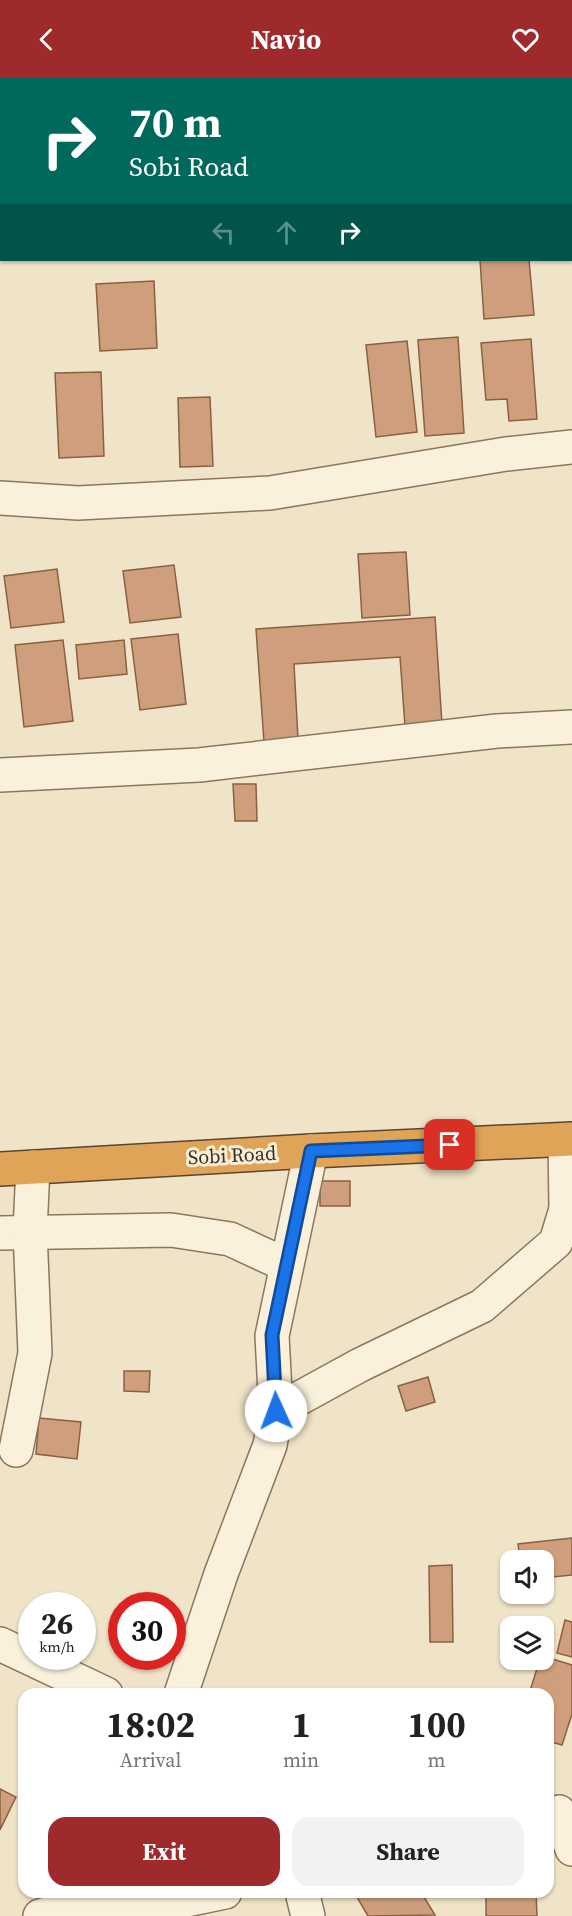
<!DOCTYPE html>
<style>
body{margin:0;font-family:"Source Serif 4",serif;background:#f2f2f2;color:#222;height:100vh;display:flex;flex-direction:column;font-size:22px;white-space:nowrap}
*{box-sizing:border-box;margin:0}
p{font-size:20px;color:#767676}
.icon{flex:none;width:33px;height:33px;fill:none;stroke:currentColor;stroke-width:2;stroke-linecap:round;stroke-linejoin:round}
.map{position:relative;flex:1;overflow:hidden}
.sheet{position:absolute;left:18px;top:1610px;width:536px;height:210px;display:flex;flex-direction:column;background:#fff;border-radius:18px;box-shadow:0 2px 4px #0004}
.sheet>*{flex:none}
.guide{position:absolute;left:0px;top:0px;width:573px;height:183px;box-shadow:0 2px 4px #0004;background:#00695c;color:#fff;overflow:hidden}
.controls{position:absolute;left:500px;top:1472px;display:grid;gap:12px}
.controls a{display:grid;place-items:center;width:54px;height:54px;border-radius:12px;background:#fff;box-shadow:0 2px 4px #0004;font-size:30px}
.speed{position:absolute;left:18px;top:1514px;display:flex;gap:12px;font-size:30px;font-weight:700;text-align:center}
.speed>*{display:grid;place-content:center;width:78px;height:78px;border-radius:50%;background:#fff;box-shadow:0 2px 4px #0004;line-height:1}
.speed small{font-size:15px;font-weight:400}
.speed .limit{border:9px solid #d22;background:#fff;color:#111}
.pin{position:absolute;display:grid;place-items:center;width:51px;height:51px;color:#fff;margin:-26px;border-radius:12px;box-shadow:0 3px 9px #0006}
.me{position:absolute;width:66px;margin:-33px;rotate:358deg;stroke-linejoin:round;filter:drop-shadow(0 0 4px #0008)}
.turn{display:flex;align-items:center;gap:21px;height:126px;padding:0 30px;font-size:27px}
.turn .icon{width:78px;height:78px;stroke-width:2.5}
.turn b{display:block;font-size:42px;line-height:51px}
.lanes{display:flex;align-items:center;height:57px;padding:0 30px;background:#0003;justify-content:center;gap:30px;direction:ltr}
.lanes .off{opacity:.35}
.eta{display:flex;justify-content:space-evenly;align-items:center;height:102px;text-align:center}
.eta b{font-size:36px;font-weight:700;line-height:42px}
.primary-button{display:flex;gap:12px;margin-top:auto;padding:12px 30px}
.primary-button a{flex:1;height:69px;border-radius:18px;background:#9e2a2b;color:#fff;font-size:24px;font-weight:700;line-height:69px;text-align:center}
.primary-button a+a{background:#f2f2f2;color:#222}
header{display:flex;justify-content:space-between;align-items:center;height:78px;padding:0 30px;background:#9e2a2b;color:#fff;font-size:27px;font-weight:700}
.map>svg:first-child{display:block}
</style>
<header><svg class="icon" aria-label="back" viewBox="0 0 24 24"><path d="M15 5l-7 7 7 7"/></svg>Navio<svg class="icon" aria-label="heart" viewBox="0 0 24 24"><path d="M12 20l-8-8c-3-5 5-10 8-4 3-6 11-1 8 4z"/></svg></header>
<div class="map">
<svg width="572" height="1838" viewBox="0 0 572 1838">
<rect width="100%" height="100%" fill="#f0e4c8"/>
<g fill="#cf9f7d" stroke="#8d5f41" stroke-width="1.5">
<path d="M0,0H51V2H2L0,19Z"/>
<path d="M480,182H529L534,237L484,241Z"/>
<path d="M154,203L157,270L100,273L96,206Z"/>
<path d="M458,259L464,355L425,358L418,262Z"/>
<path d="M531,261L537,341L509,343L507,321L486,322L481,265Z"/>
<path d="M407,263L417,354L376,359L366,267Z"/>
<path d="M101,294L104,378L59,380L55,295Z"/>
<path d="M210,319L213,388L180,389L178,320Z"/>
<path d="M406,474L410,537L362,540L358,476Z"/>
<path d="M174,487L181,539L130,545L123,493Z"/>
<path d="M57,491L64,544L11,550L4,498Z"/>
<path d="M435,539L442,646L405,648L400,579L294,586L298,661L264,664L256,551Z"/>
<path d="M178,556L186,626L140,632L131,561Z"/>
<path d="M63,562L73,643L24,649L15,567Z"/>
<path d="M124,562L127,596L79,601L76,567Z"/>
<path d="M233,706H256L257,743H235Z"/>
<rect x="320" y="1103" width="30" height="25"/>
<path d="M124,1293H150L149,1314L124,1313Z"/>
<path d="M428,1299L435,1324L406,1333L398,1308Z"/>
<path d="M39,1340L81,1344L77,1381L36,1376Z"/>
<path d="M572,1460V1497L543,1500V1482H520L518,1466Z"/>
<path d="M452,1487L453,1564H430L429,1488Z"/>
<path d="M565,1542L572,1544V1579L557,1575Z"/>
<path d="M543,1578L572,1587V1636L562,1667L548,1663V1616H529L540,1581H543Z"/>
<path d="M0,1711L16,1719L0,1752Z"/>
<path d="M354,1814H421L435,1837L368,1838Z"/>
<path d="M486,1814H536L537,1838H486Z"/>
</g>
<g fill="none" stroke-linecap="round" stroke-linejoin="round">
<g stroke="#8d765c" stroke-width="36">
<g id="minor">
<path d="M249,0V2"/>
<path d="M524,2L530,0"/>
<path d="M0,75H2"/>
<path d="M0,153H2"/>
<path d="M0,420L78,425L270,415L506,376L572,369"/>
<path d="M0,697L199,687L497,653L572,649"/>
<path d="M565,1062L566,1131L572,1137"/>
<path d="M0,1155L171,1152L230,1161L286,1187"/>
<path d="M276,1333L360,1287L482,1228L556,1164L566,1131"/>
<path d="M16,1372L35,1275L30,1153L33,1089"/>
<path d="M0,1566L106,1616"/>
<path d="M181,1616L221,1496L270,1367L276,1333L272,1258L311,1073"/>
<path d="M559,1734L572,1771"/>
<path d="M302,1814L308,1838"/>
<path d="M40,1838L70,1829H153L225,1814"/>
</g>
</g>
<g stroke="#5b4430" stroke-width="36">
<path id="highway" d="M0,1091L311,1073L572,1061"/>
</g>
<use href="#minor" stroke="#faf1dc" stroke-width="33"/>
<use href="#highway" stroke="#e0a458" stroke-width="33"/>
</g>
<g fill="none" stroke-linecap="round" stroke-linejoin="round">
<g stroke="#114b97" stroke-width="15">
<path id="route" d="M276,1333L272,1257L311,1073L450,1067"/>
</g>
<use href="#route" stroke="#1a73e8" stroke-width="10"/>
</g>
<g text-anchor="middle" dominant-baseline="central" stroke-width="6" stroke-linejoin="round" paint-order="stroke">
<g font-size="20" fill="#3d2e20" stroke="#f7eed8">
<text transform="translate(232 1077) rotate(-3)">Sobi Road</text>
</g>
</g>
</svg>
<div class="controls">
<a><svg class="icon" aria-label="sound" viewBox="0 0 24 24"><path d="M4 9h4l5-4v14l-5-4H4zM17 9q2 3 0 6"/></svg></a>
<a><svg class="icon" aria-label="layers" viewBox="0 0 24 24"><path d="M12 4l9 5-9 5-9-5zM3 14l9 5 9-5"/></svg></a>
</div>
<div class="speed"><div>26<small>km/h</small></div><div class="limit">30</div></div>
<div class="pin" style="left:450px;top:1067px;background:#d93025"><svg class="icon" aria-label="arrive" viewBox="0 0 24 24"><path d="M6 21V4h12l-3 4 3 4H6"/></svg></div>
<svg class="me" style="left:276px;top:1333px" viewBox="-20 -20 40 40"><circle r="19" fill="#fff"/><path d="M0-13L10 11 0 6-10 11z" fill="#1a73e8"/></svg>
<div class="guide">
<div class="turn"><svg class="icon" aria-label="right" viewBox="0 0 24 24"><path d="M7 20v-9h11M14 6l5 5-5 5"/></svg><div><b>70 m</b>Sobi Road</div></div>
<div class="lanes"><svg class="icon off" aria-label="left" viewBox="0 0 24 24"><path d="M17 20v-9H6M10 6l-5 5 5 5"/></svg><svg class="icon off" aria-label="ahead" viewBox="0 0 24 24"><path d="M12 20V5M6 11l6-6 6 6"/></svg><svg class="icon" aria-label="right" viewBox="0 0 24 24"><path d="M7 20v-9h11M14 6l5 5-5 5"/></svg></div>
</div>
<section class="sheet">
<div class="eta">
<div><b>18:02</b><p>Arrival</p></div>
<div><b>1</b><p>min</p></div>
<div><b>100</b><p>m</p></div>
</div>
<div class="primary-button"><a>Exit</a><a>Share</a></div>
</section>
</div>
